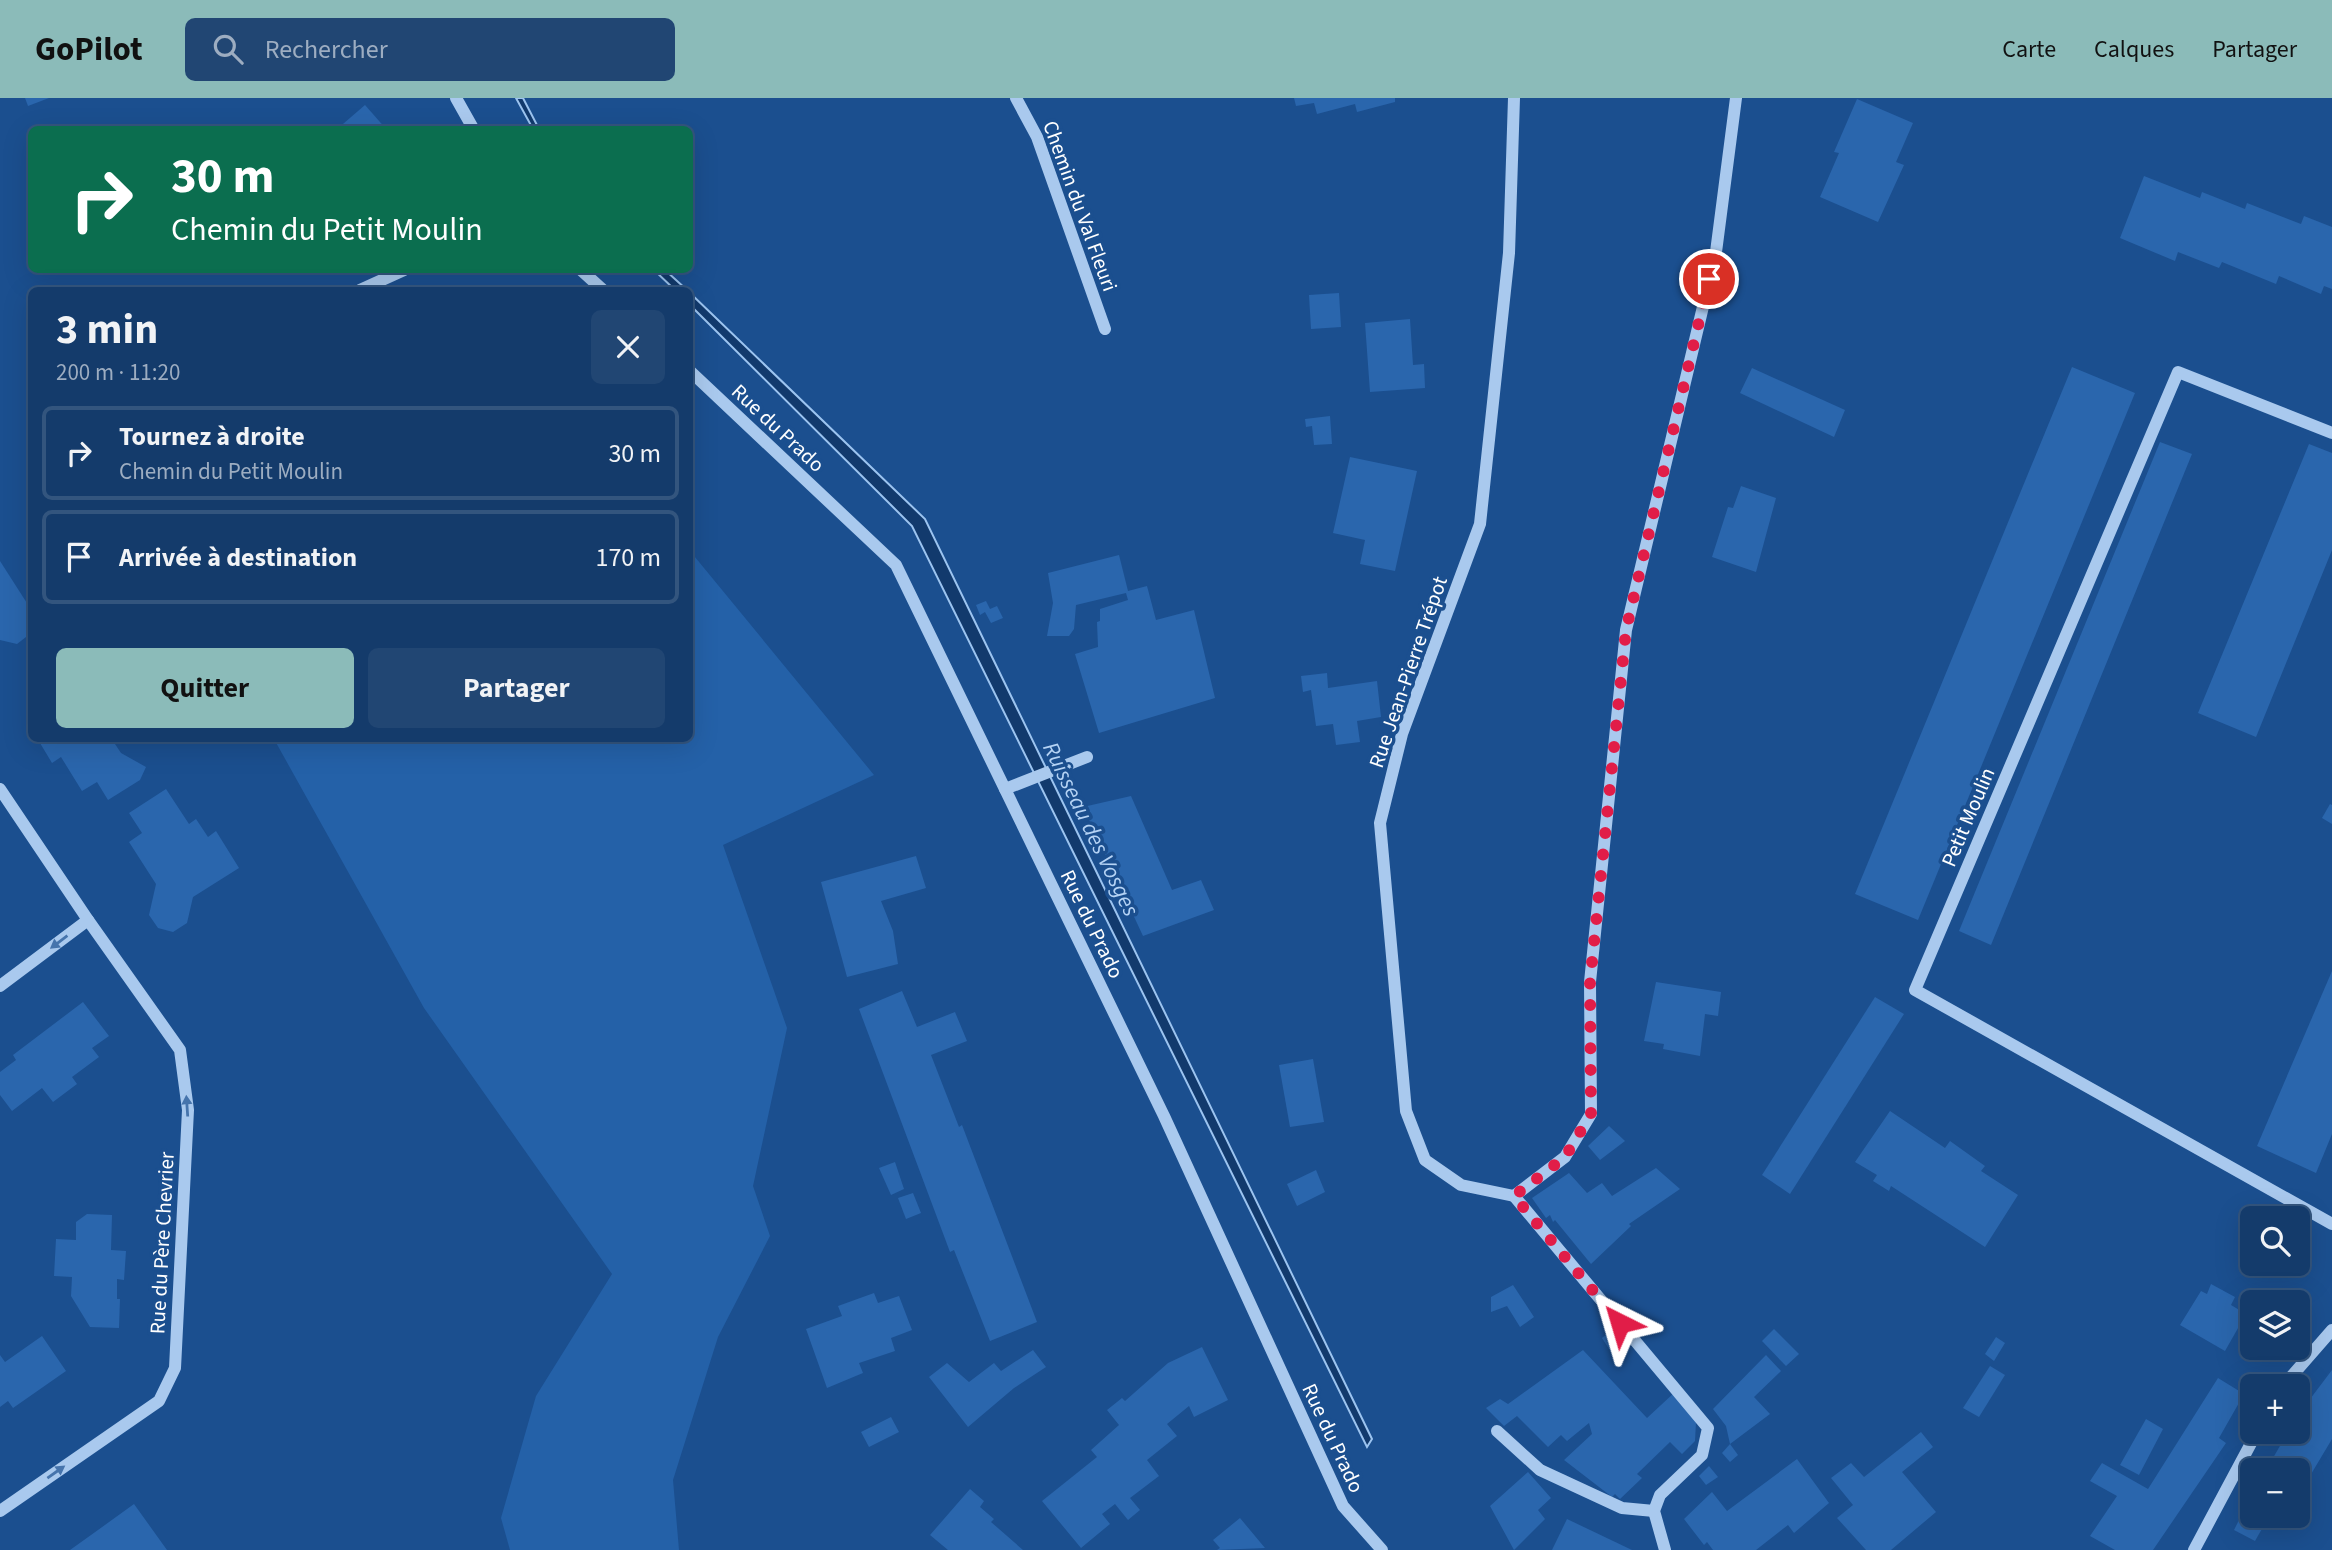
<!DOCTYPE html>
<html lang="fr">
<meta charset="utf-8">
<style>
body{margin:0;font-family:"Source Sans 3",sans-serif;background:#214673;color:#f1f3f6;height:100vh;display:flex;flex-direction:column;font-size:26px;white-space:nowrap}
*{box-sizing:border-box;margin:0}
p{font-size:23px;color:#9dadc1}
.icon{flex:none;width:38px;height:38px;fill:none;stroke:currentColor;stroke-width:2;stroke-linecap:round;stroke-linejoin:round}
.map{position:relative;flex:1;overflow:hidden}
.sheet{position:absolute;left:28px;top:189px;width:665px;height:455px;display:flex;flex-direction:column;background:#143b6b;border-radius:10px;box-shadow:0 7px 28px #0002,0 0 0 2px #33557e}
.sheet>*{flex:none}
.top-card{position:absolute;left:28px;top:28px;width:665px;height:147px;border-radius:10px;box-shadow:0 7px 28px #0002,0 0 0 2px #33557e;background:#0b6e4f;color:#fff;overflow:hidden}
.controls{position:absolute;left:2240px;top:1108px;display:grid;gap:14px}
.controls a{display:grid;place-items:center;width:70px;height:70px;border-radius:10px;background:#143b6b;box-shadow:0 7px 28px #0002,0 0 0 2px #33557e;font-size:35px}
.pin{position:absolute;display:grid;place-items:center;width:60px;height:60px;color:#fff;margin:-30px;border:4px solid #fff;border-radius:50%;box-shadow:0 2px 7px #0007}
.me{position:absolute;width:77px;margin:-38px;rotate:320deg;stroke-linejoin:round;filter:drop-shadow(0 0 5px #0008)}
.turn{display:flex;align-items:center;gap:24px;height:147px;padding:0 28px;font-size:32px}
.turn .icon{width:91px;height:91px;stroke-width:2.5}
.turn b{display:block;font-size:49px;line-height:60px}
.round{display:grid;place-items:center;flex:none;width:74px;height:74px;border-radius:10px;background:#214673}
.head{display:flex;align-items:center;justify-content:space-between;height:119px;padding:0 28px}
h1{font-size:42px;font-weight:700;line-height:52px}
.button{display:flex;gap:14px;margin-top:auto;padding:14px 28px}
.button a{flex:1;height:80px;border-radius:10px;background:#8bbbb9;color:#111;font-size:28px;font-weight:700;line-height:80px;text-align:center}
.button a+a{background:#214673;color:#f1f3f6}
ul{padding:0;list-style:none}
li{display:flex;align-items:center;gap:21px;height:94px;margin:0 14px 10px;padding:0 14px;border:4px solid #33557e;border-radius:10px}
li div{flex:1}
li b{display:block;font-size:26px}
li em{font-style:normal}
header{display:flex;align-items:center;gap:42px;box-sizing:border-box;height:98px;padding:0 35px;background:#8bbbb9;color:#111}
header strong{font-size:33px}
nav{display:flex;gap:38px;margin-inline-start:auto;font-size:24px}
.search{width:490px;height:63px;background:#214673;display:flex;align-items:center;gap:18px;box-sizing:border-box;padding:0 24px;border-radius:10px;color:#9dadc1;font-size:26px}
.map>svg:first-child{display:block}
</style>
<header>
<strong>GoPilot</strong>
<div class="search"><svg class="icon" aria-label="search" viewBox="0 0 24 24"><circle cx="10" cy="10" r="6"/><path d="M15 15l6 6"/></svg>Rechercher</div>
<nav><a>Carte</a><a>Calques</a><a>Partager</a></nav>
</header>
<div class="map">
<svg width="2332" height="1452" viewBox="0 0 2332 1452">
<rect width="100%" height="100%" fill="#1b4f8f"/>
<path fill="#2461a8" d="M690,453L874,677L723,747L787,930L753,1088L770,1138L718,1239L673,1382L679,1452H510L501,1420L536,1298L612,1176L424,910L274,641L690,640Z"/>
<g fill="#123a6d" stroke="#9cc4f0" stroke-width="2">
<path d="M516,0H523L539,31H533Z"/>
<path d="M654,172H665L687,192H675Z"/>
<path d="M690,195L925,421L1372,1341L1367,1349L912,428L690,207Z"/>
</g>
<g fill="#2a66ad">
<path d="M25,0H49L28,8Z"/>
<path d="M1294,0H1395V4L1357,14L1355,6L1317,16L1314,5L1296,8Z"/>
<path d="M1857,1L1913,25L1896,64L1904,67L1878,124L1820,99L1839,55L1834,54Z"/>
<path d="M365,7L387,32H336Z"/>
<path d="M2144,78L2200,100L2202,94L2245,111L2247,105L2301,126L2304,118L2332,129V191L2324,188L2321,196L2279,178L2276,186L2222,164L2219,170L2178,154L2175,163L2120,140Z"/>
<path d="M1339,195L1341,229L1311,231L1309,197Z"/>
<path d="M1410,221L1413,267L1424,266L1425,290L1370,294L1365,225Z"/>
<path d="M2072,269L2135,295L1918,822L1855,796Z"/>
<path d="M1752,270L1845,312L1834,339L1740,295Z"/>
<path d="M1330,318L1332,346L1314,347L1312,328L1306,329L1305,321Z"/>
<path d="M2160,344L2192,356L1991,847L1959,833Z"/>
<path d="M2309,346L2332,355V452L2256,639L2198,615Z"/>
<path d="M1350,359L1417,373L1395,473L1360,466L1365,442L1333,435Z"/>
<path d="M1741,388L1776,400L1756,474L1712,459L1728,409L1733,410Z"/>
<path d="M1119,457L1128,493L1147,488L1156,522L1194,512L1215,600L1099,635L1075,556L1098,549L1097,524L1100,523V511L1128,502L1126,495L1076,507L1074,531L1069,538H1047L1053,505L1048,475Z"/>
<path d="M0,463L32,513L26,539L17,546L0,542Z"/>
<path d="M986,503L990,511L997,508L1003,520L991,525L985,514L980,517L976,507Z"/>
<path d="M1327,575L1328,590L1377,583L1381,619L1357,623L1360,644L1336,647L1333,626L1316,628L1311,592L1303,594L1301,578Z"/>
<path d="M37,640H111L121,655L146,669L140,682L108,702L97,684L82,693L61,659L52,665Z"/>
<path d="M166,691L189,726L196,721L208,739L216,733L239,770L193,799L187,825L173,834L158,830L149,817L156,786L129,744L142,735L129,715Z"/>
<path d="M1131,698L1172,792L1201,782L1214,812L1143,838L1083,709Z"/>
<path d="M2330,706L2332,707V726L2322,720Z"/>
<path d="M916,758L926,790L881,803L893,833L898,866L847,879L821,784Z"/>
<path d="M2332,873V1036L2316,1075L2257,1048Z"/>
<path d="M1656,884L1721,894L1718,918L1705,916L1700,958L1663,951L1664,946L1644,943Z"/>
<path d="M902,893L917,929L955,914L967,943L931,957L959,1029L962,1027L1037,1224L990,1243L954,1152L950,1154L859,911Z"/>
<path d="M1875,899L1904,916L1790,1096L1762,1077Z"/>
<path d="M83,904L109,938L92,950L99,959L72,979L77,986L53,1004L42,990L12,1013L0,997V974L16,962L13,957Z"/>
<path d="M1313,961L1324,1024L1290,1029L1279,967Z"/>
<path d="M1890,1013L1945,1050L1950,1043L1985,1068L1981,1073L2018,1097L1985,1149L1891,1088L1889,1093L1873,1083L1877,1077L1855,1064Z"/>
<path d="M1609,1028L1625,1043L1600,1062L1588,1048Z"/>
<path d="M895,1064L904,1091L891,1097L879,1070Z"/>
<path d="M1656,1070L1680,1091L1629,1126L1631,1128L1591,1166L1555,1122L1553,1124L1550,1117L1546,1120L1532,1100L1569,1075L1587,1095L1602,1085L1612,1098Z"/>
<path d="M1316,1072L1325,1094L1297,1108L1287,1086Z"/>
<path d="M913,1095L921,1115L906,1121L898,1100Z"/>
<path d="M87,1116L112,1117L111,1152L126,1153L124,1182L117,1181V1201H120L119,1230L90,1229L71,1198L72,1179L54,1178L56,1141L76,1142V1124Z"/>
<path d="M2211,1186L2235,1199L2231,1207L2246,1216L2225,1253L2180,1227L2201,1193L2207,1196Z"/>
<path d="M1513,1187L1534,1219L1520,1229L1507,1208L1491,1214V1199Z"/>
<path d="M874,1195L878,1205L899,1198L912,1232L891,1240L895,1253L859,1265L863,1275L827,1290L806,1231L842,1218L838,1208Z"/>
<path d="M1617,1228L1628,1241L1611,1254L1602,1240Z"/>
<path d="M1774,1231L1799,1256L1786,1268L1762,1243Z"/>
<path d="M42,1238L66,1273L13,1310L8,1303L0,1309V1257L5,1264Z"/>
<path d="M1996,1239L2005,1245L1994,1263L1985,1256Z"/>
<path d="M1202,1249L1228,1302L1194,1319L1189,1308L1167,1326L1177,1338L1147,1362L1159,1378L1130,1400L1140,1412L1128,1422L1115,1406L1102,1416L1110,1426L1081,1450L1042,1403L1097,1359L1091,1352L1119,1327L1107,1312L1122,1300L1125,1303L1168,1265Z"/>
<path d="M1033,1252L1046,1269L1014,1290L968,1329L929,1279L947,1265L969,1284L994,1265L1001,1273Z"/>
<path d="M1583,1252L1647,1320L1675,1294L1696,1324L1695,1343L1682,1356L1670,1344L1637,1376L1642,1380L1620,1401L1615,1396L1612,1399L1564,1362L1592,1336L1589,1325L1567,1343L1561,1337L1548,1349L1517,1318L1504,1328L1486,1310L1500,1301L1508,1306Z"/>
<path d="M1766,1257L1781,1273L1754,1299L1770,1316L1730,1346L1726,1328L1713,1311Z"/>
<path d="M1990,1268L2005,1277L1979,1319L1963,1310Z"/>
<path d="M2332,1272V1341L2298,1398V1372H2266L2288,1334H2298V1317Z"/>
<path d="M2218,1280L2244,1296L2219,1340L2226,1345L2153,1452H2115L2090,1438L2117,1398L2090,1383L2102,1365L2148,1391Z"/>
<path d="M891,1319L899,1334L869,1349L861,1334Z"/>
<path d="M2146,1321L2163,1331L2139,1377L2120,1367Z"/>
<path d="M1921,1334L1933,1349L1902,1374L1936,1414L1891,1452H1866L1837,1420L1853,1407L1831,1380L1851,1365L1864,1379Z"/>
<path d="M1730,1346L1738,1357L1730,1364L1722,1355Z"/>
<path d="M1797,1361L1829,1405L1794,1435L1788,1427L1756,1452H1713L1707,1444L1704,1447L1684,1421L1712,1394L1727,1413Z"/>
<path d="M1709,1368L1718,1379L1706,1387L1699,1378Z"/>
<path d="M1528,1374L1551,1400L1538,1412L1545,1421L1514,1452L1490,1408Z"/>
<path d="M970,1391L984,1403L980,1409L994,1421L991,1424L1023,1452H948L930,1437Z"/>
<path d="M2252,1396V1418H2287L2281,1428L2267,1422L2255,1443L2234,1432Z"/>
<path d="M134,1406L167,1452H70L98,1432Z"/>
<path d="M1240,1420L1265,1450L1217,1452L1220,1450L1213,1442Z"/>
<path d="M1567,1421L1632,1452H1552Z"/>
</g>
<g fill="none" stroke-linecap="round" stroke-linejoin="round">
<g stroke="#a9c9ee" stroke-width="12">
<path d="M456,0L474,32"/>
<path d="M1016,0L1037,39L1105,231"/>
<path d="M1514,0L1509,155L1480,426L1402,636L1380,725L1406,1013L1425,1062L1461,1087L1514,1098"/>
<path d="M581,172L603,192"/>
<path d="M360,192L404,172"/>
<path d="M690,273L896,467L1164,1018L1343,1408L1382,1452"/>
<path d="M2332,335L2178,274L1915,892L2332,1126"/>
<path d="M0,691L88,822"/>
<path d="M1005,691L1087,659"/>
<path d="M0,888L88,822L180,952L188,1012L175,1270L159,1303L0,1413"/>
<path d="M1514,1098L1565,1059L1591,1016L1590,884L1626,532L1716,154L1736,0"/>
<path d="M1514,1098L1708,1330L1702,1357L1660,1397L1654,1413L1665,1452"/>
<path d="M2283,1288L2332,1232"/>
<path d="M1497,1333L1540,1372L1622,1410L1654,1413"/>
<path d="M2194,1452L2257,1334"/>
</g>
</g>
<defs><path id="oneway-solid" d="M-6-.8H1V-3.2L6.5 0L1 3.2V.8H-6Z" transform="scale(1.75)"/></defs>
<g fill="#4674ac">
<use href="#oneway-solid" transform="translate(59 844) rotate(143)"/>
<use href="#oneway-solid" transform="translate(187 1008) rotate(-94)"/>
<use href="#oneway-solid" transform="translate(56 1374) rotate(-35)"/>
</g>
<g fill="none" stroke-linecap="round" stroke-linejoin="round">
<path stroke="#e11d48" stroke-width="12" stroke-dasharray="0 21.6" d="M1620,1225L1514,1098L1565,1059L1591,1016L1590,884L1626,532L1709,181"/>
</g>
<g text-anchor="middle" dominant-baseline="central" stroke-width="7" stroke-linejoin="round" paint-order="stroke">
<g font-size="21" fill="#fff" stroke="#1b4f8f">
<text transform="translate(1080 108) rotate(70)">Chemin du Val Fleuri</text>
<text transform="translate(778 330) rotate(43)">Rue du Prado</text>
<text transform="translate(1408 574) rotate(-71)">Rue Jean-Pierre Trépot</text>
<text transform="translate(1968 719) rotate(-67)">Petit Moulin</text>
<text transform="translate(1092 826) rotate(64)">Rue du Prado</text>
<text transform="translate(162 1145) rotate(-87)">Rue du Père Chevrier</text>
<text transform="translate(1333 1340) rotate(65)">Rue du Prado</text>
</g>
<g font-size="23" font-style="italic" fill="#b5d3f5" stroke="#1b4f8f">
<text transform="translate(1091 731) rotate(64)">Ruisseau des Vosges</text>
</g>
</g>
</svg>
<div class="controls">
<a><svg class="icon" aria-label="search" viewBox="0 0 24 24"><circle cx="10" cy="10" r="6"/><path d="M15 15l6 6"/></svg></a>
<a><svg class="icon" aria-label="layers" viewBox="0 0 24 24"><path d="M12 4l9 5-9 5-9-5zM3 14l9 5 9-5"/></svg></a>
<a>+</a>
<a>−</a>
</div>
<div class="pin" style="left:1709px;top:181px;background:#d93025"><svg class="icon" aria-label="arrive" viewBox="0 0 24 24"><path d="M6 21V4h12l-3 4 3 4H6"/></svg></div>
<svg class="me" style="left:1620px;top:1225px" viewBox="-20 -20 40 40"><path d="M0-17L14 15 0 8-14 15z" fill="#e11d48" stroke="#fff" stroke-width="4"/></svg>
<div class="top-card">
<div class="turn"><svg class="icon" aria-label="right" viewBox="0 0 24 24"><path d="M7 20v-9h11M14 6l5 5-5 5"/></svg><div><b>30 m</b>Chemin du Petit Moulin</div></div>
</div>
<section class="sheet">
<div class="head"><div><h1>3 min</h1><p>200 m · 11:20</p></div><a class="round"><svg class="icon" aria-label="close" viewBox="0 0 24 24"><path d="M6 6l12 12M18 6L6 18"/></svg></a></div>
<ul>
<li><svg class="icon" aria-label="right" viewBox="0 0 24 24"><path d="M7 20v-9h11M14 6l5 5-5 5"/></svg><div><b>Tournez à droite</b><p>Chemin du Petit Moulin</p></div><em>30 m</em></li>
<li><svg class="icon" aria-label="arrive" viewBox="0 0 24 24"><path d="M6 21V4h12l-3 4 3 4H6"/></svg><div><b>Arrivée à destination</b></div><em>170 m</em></li>
</ul>
<div class="button"><a>Quitter</a><a>Partager</a></div>
</section>
</div>
